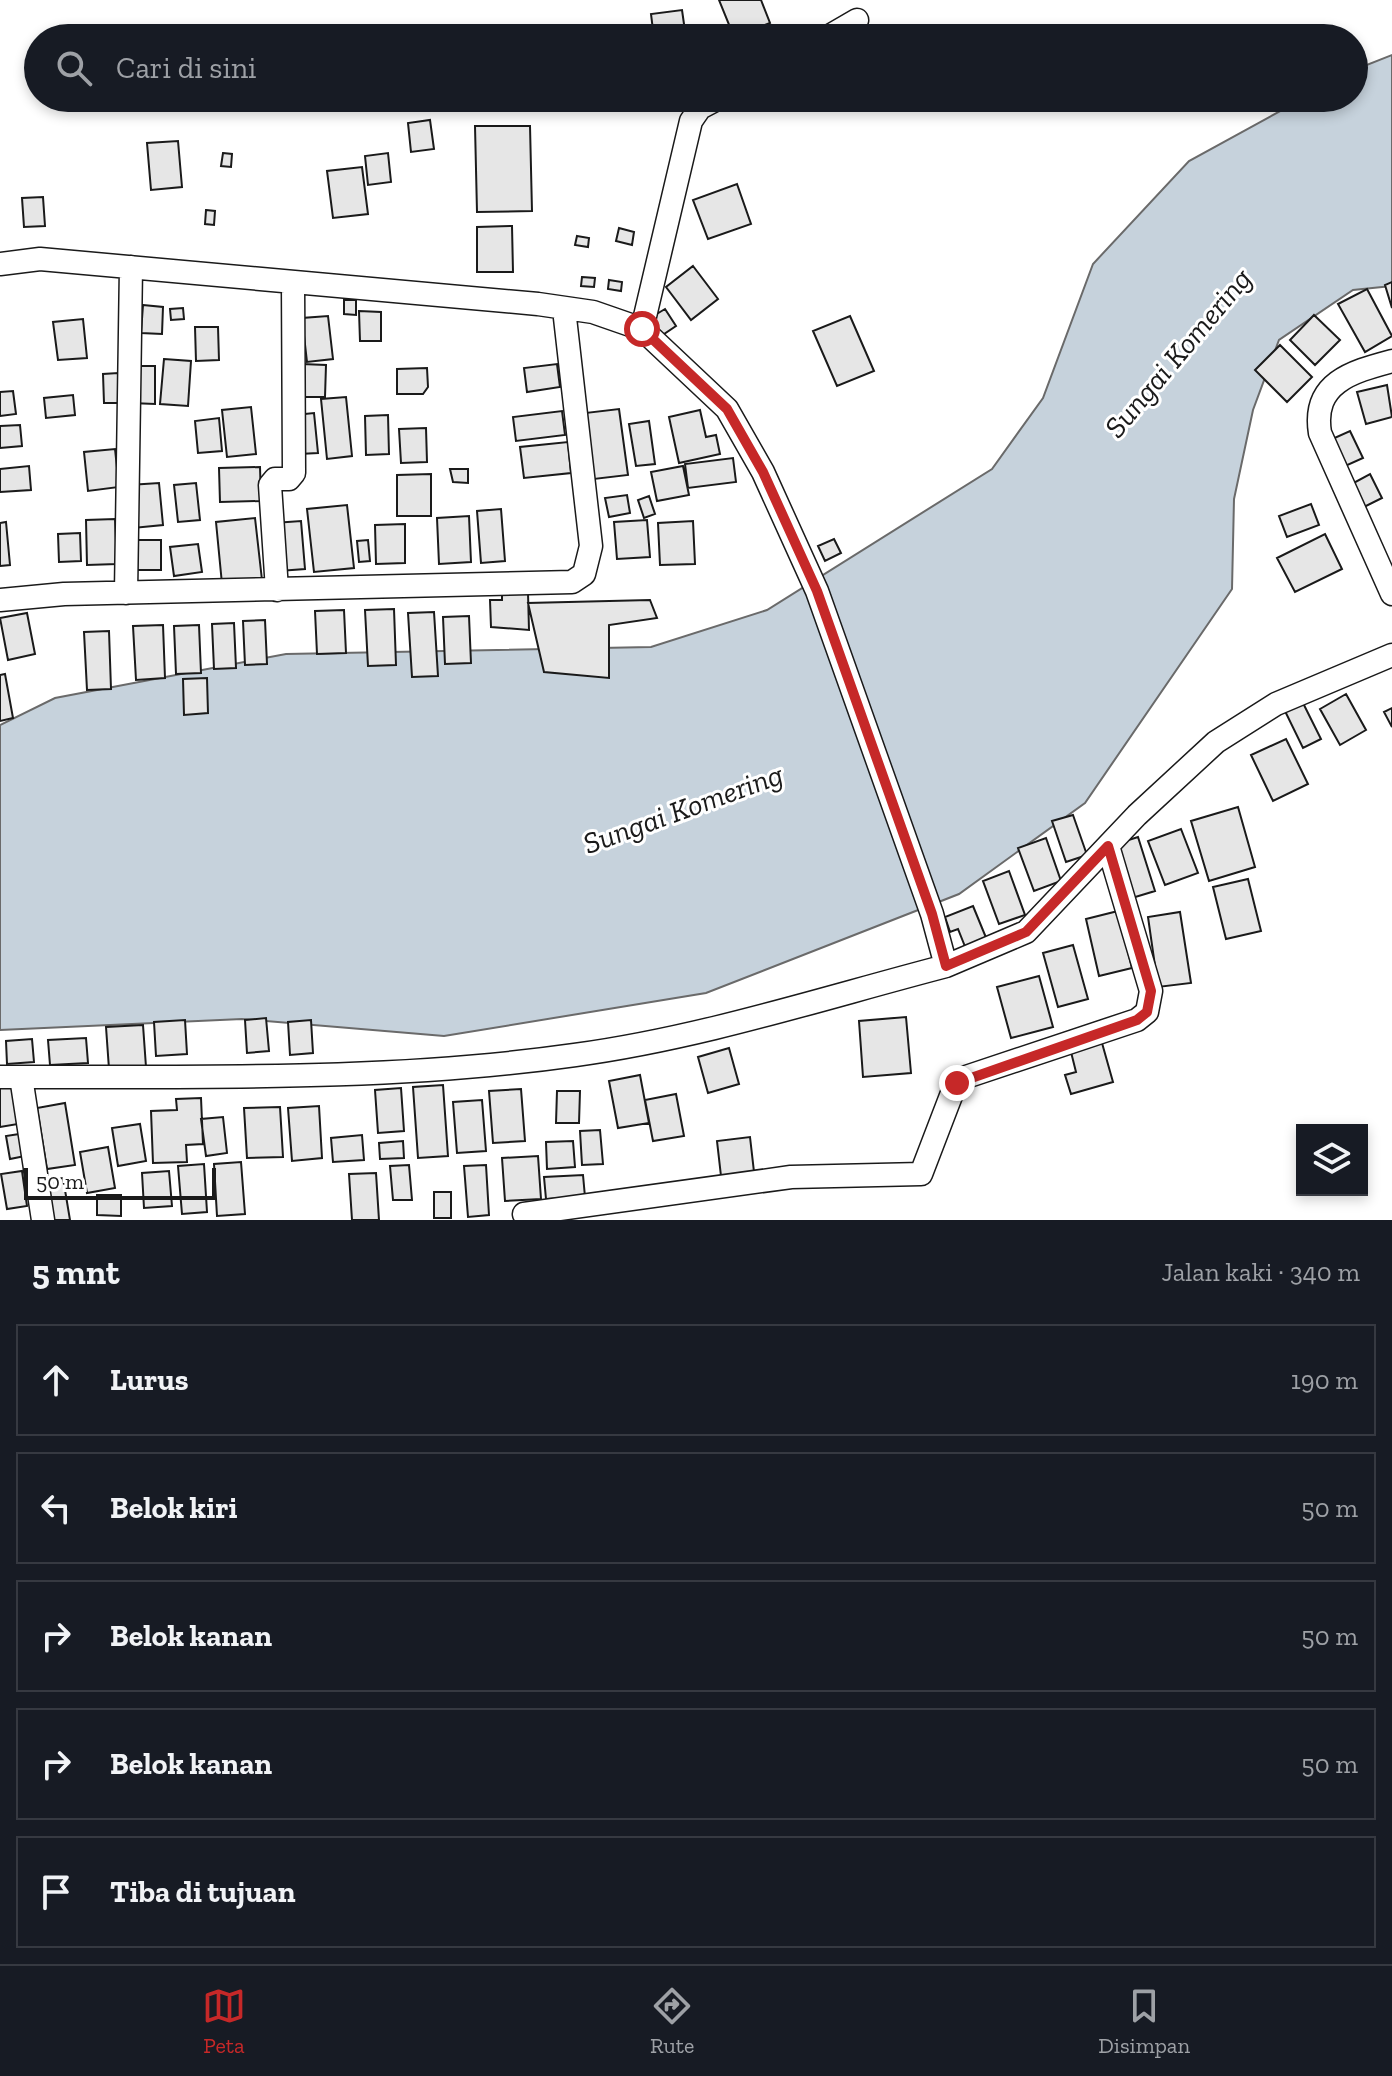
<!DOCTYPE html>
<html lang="id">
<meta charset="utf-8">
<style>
:root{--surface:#171b24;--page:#20242c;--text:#f1f3f6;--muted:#9ea1a6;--line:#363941;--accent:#c62828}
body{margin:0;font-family:"Zilla Slab",serif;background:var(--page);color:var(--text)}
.controls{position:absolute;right:24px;bottom:24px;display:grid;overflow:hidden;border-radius:0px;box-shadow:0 4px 12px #0003}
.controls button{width:72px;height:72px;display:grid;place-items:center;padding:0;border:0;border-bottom:2px solid var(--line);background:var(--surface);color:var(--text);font:40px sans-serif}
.scale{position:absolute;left:24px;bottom:20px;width:192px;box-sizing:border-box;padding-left:8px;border:4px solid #1a1a1a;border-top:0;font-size:22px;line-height:28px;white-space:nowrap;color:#1a1a1a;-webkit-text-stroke:6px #fff;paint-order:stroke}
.stop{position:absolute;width:24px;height:24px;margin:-18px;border:6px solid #c62828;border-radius:50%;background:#fff}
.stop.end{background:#c62828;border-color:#fff;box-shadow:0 2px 8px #0008}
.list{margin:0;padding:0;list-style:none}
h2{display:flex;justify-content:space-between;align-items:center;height:104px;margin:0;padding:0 32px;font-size:34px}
h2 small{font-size:26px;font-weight:400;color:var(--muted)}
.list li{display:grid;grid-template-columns:52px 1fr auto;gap:24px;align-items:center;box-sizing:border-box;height:112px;margin:0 16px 16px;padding:0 16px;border:2px solid var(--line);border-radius:0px}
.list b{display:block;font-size:30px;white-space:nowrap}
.list em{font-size:26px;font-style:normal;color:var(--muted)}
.icon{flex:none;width:44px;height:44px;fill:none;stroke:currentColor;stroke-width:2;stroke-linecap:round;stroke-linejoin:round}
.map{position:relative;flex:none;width:1392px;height:1220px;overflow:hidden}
.search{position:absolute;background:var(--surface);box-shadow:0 4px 12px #0003;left:24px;right:24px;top:24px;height:88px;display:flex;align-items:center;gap:20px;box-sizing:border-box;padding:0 28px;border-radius:44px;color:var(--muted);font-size:30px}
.sheet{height:744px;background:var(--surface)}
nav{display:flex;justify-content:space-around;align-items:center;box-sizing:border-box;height:112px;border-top:2px solid var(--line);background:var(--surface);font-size:22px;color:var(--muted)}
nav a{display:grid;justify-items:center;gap:4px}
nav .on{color:var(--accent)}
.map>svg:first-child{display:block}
.water{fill:#c6d2dc;stroke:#6a6a6a;stroke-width:2}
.building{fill:#e6e6e6;stroke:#1a1a1a;stroke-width:2}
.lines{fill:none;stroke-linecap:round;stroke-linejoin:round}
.street-casing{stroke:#1a1a1a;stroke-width:25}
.street{stroke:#fff;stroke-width:22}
.route{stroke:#c62828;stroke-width:10}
.labels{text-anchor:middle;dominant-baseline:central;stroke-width:6;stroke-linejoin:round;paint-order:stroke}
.water-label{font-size:30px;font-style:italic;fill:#1a1a1a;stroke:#fff}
</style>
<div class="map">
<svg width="1392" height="1220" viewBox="0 0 1392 1220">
<rect width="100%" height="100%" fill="#fff"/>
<path class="water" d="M1392 55V286L1353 290 1279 340 1253 410 1234 499 1232 589 1085 803 959 894 706 993 444 1036 242 1019 0 1030V725L55 698 286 654 651 647 767 610 992 469 1043 398 1093 264 1189 161 1304 98H1354V70Z"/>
<path class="building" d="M719 0H761L770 23 734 37Z
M682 10 686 38H654L651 14Z
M430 120 434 149 411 152 408 123Z
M475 126H530L532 211 477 212Z
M178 141 182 187 151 190 147 143Z
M223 153 232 154 231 167 221 166Z
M388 153 391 182 368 185 365 156Z
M362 167 368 214 333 218 327 171Z
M737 184 751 224 708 239 693 200Z
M43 197 45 226 24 227 22 198Z
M206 210 215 211 214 225 205 224Z
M512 226 513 272H477V227Z
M619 228 634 232 632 245 616 241Z
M577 236 589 238 588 247 575 245Z
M693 266 718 299 691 320 666 287Z
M582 277 595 278 594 287 581 286Z
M609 280 622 282 621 291 608 289Z
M1392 282V308L1385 285Z
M1367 289 1392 336 1365 352 1338 304Z
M344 300H356V315L344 314Z
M143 305 163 307 162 334 141 333Z
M183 308 184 319 171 320 170 309Z
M665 309 676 326 661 336 650 318Z
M359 311 381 312V341H360Z
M1314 315 1340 340 1315 365 1290 340Z
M328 316 333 359 307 362 302 318Z
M850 316 874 371 837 386 813 331Z
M83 319 87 358 58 360 53 322Z
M195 327H218L219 360 196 361Z
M1280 345 1312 377 1287 402 1255 370Z
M164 359 191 361 188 406 160 404Z
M302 364 326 365 325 397H302Z
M557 364 560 387 527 392 524 368Z
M132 366H155V404L131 403Z
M427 368 428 387 423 394H397V369Z
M118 373 119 403H104L103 374Z
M1387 385 1392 417 1366 424 1357 392Z
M13 391 16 414 0 416V392Z
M73 395 75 415 46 418 44 398Z
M346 397 352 456 327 459 321 399Z
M251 407 256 454 227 457 222 410Z
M619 409 628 475 594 479 585 413Z
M700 410 706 437 716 435 720 454 679 463 669 417Z
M562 411 565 435 516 441 513 417Z
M314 413 318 453 299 454 295 415Z
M388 415 389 454 366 455 365 416Z
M219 418 222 451 198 453 195 421Z
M649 421 655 464 636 466 629 424Z
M20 425 22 446 0 448V426Z
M426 428 427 462 401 463 399 429Z
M1350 431 1363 458 1343 467 1330 440Z
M568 442 571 473 524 478 520 447Z
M115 449 119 487 88 491 84 452Z
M733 458 736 482 688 488 685 464Z
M29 466 31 490 0 492V469Z
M683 466 689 495 657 501 651 472Z
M260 467 261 501 220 502 219 468Z
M450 469H468V483L453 482Z
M431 474V516H397V475Z
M1370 474 1382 498 1360 509 1348 486Z
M159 483 163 525 133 528 129 485Z
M196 483 200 520 178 522 174 485Z
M627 495 630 513 609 517 605 498Z
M649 496 655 514 644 518 638 500Z
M1311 504 1319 525 1287 537 1279 516Z
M347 505 354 568 314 572 307 509Z
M501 509 505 561 481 563 477 511Z
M469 516 471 562 439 564 437 518Z
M255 518 262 580 222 584 216 522Z
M115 519 117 564 87 565 86 520Z
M647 520 650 557 617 559 614 522Z
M301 521 305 569 279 571 274 523Z
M693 521 695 564 660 565 658 523Z
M6 522 10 565 0 566V523Z
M405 524V563L376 564 375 525Z
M80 533 81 561 59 562 58 534Z
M1325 534 1342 569 1295 592 1277 558Z
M834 539 841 553 825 561 818 546Z
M130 540H161V570H130Z
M368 540 370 561 359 562 357 541Z
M198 544 202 572 174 576 170 547Z
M528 593 529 630 491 627 490 600H502V594Z
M650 600 657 618 609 625V678L544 672 528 603Z
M394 609 396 665 368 666 365 610Z
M344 610 346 653 317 654 315 611Z
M434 612 438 676 412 677 408 613Z
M27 613 35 654 8 660 0 618Z
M469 616 471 663 445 664 443 617Z
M265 620 267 664 245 665 243 621Z
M234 623 236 668 214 669 212 624Z
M163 625 165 678 136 680 133 626Z
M199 625 201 673 176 674 174 626Z
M109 631 111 689 87 690 84 632Z
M5 674 13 718 0 721V675Z
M207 678 208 713 184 715 183 679Z
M1346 694 1366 730 1340 745 1320 709Z
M1301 699 1321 739 1303 748 1283 707Z
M1392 708V727L1384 712Z
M1286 739 1308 784 1273 801 1251 755Z
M1238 807 1255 867 1209 881 1191 821Z
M1073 815 1087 855 1066 862 1052 821Z
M1181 829 1198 873 1165 885 1148 841Z
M1138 837 1155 891 1132 898 1116 844Z
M1046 838 1061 881 1034 891 1018 848Z
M1009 871 1025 915 999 924 983 881Z
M1248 879 1261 931 1226 939 1213 887Z
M973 906 987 940 966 949 958 929 950 932 945 917Z
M1118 911 1132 968 1099 976 1086 919Z
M1180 912 1191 983 1158 987 1148 917Z
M1073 945 1088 999 1058 1007 1043 953Z
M1039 976 1053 1027 1011 1038 997 987Z
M906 1017 911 1073 863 1077 859 1021Z
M266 1018 269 1051 247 1053 245 1020Z
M185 1020 187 1054 156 1056 154 1022Z
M311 1020 313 1053 290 1055 288 1022Z
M143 1025 146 1067 109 1069 106 1027Z
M86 1038 88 1063 50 1065 48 1040Z
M32 1039 34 1062 7 1064 6 1041Z
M1102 1043 1113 1082 1071 1094 1065 1075 1076 1072 1071 1052Z
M729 1048 739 1084 708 1093 698 1057Z
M640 1075 649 1123 618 1128 609 1081Z
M443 1085 448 1156 418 1158 413 1087Z
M12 1086 18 1124 0 1127V1088Z
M401 1088 404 1131 378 1133 375 1090Z
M521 1089 525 1141 493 1143 489 1091Z
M557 1091H580L579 1123H556Z
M676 1094 684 1136 653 1141 645 1100Z
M201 1098 203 1144 186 1145 187 1162 153 1163 151 1111 177 1110 176 1099Z
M482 1100 486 1151 457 1153 453 1102Z
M65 1103 75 1165 47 1169 37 1108Z
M319 1106 322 1158 292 1161 288 1108Z
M280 1107 283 1157 247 1158 244 1108Z
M223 1117 227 1153 206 1156 201 1119Z
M140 1124 146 1161 118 1166 112 1128Z
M600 1130 603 1164 582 1165 580 1131Z
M26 1133 30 1155 10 1159 6 1136Z
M362 1135 364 1160 333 1162 331 1138Z
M750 1137 754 1172 721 1176 717 1141Z
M403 1141 404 1158 380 1159 379 1143Z
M573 1141 575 1167 547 1169 546 1142Z
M108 1147 115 1188 87 1193 80 1152Z
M538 1156 541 1199 505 1201 502 1158Z
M241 1162 245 1214 217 1216 214 1164Z
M204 1164 207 1212 182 1214 178 1166Z
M409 1165 412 1200H393L390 1166Z
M486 1165 489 1215 468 1217 464 1166Z
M22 1171 27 1206 7 1209 1 1174Z
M169 1171 172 1206 144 1208 142 1173Z
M376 1173 379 1220H352L349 1174Z
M583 1175 585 1197 546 1199 544 1177Z
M63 1178 70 1220H47L41 1182Z
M434 1192H451V1218H434Z
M97 1195H121V1216L97 1215Z"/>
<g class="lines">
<g class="street-casing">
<path id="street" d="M826 38 857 20
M0 264 40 259 538 304 593 312 642 329 727 409 763 472 817 591 932 914 946 966 1026 932 1137 815 1216 742 1276 704 1392 655
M642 329 691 121 700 108 719 98
M1392 361C1351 372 1312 383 1320 433L1392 594
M277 590 270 485 275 479H289L294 473 293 282
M126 593 131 267
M0 600 64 594 572 582 584 574 591 546 564 309
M0 1077C191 1076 385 1082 575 1055 701 1038 823 998 946 966
M21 1077 43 1220
M524 1214 791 1177 921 1174 954 1088 963 1078 1137 1020 1147 1012 1151 991 1108 846"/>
</g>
<use href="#street" class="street"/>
</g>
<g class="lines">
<path class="route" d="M642 329 727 409 763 472 817 591 932 914 946 966 1026 932 1108 846 1151 991 1147 1012 1137 1020 957 1083"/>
</g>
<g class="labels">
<g class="water-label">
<text transform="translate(1178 353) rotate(-50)">Sungai Komering</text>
<text transform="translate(683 809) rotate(-20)">Sungai Komering</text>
</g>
</g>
</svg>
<div class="controls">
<button><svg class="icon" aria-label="layers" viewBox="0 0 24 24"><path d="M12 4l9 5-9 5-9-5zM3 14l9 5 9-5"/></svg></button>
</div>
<div class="scale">50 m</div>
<div class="stop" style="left:642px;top:329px"></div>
<div class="stop end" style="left:957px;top:1083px"></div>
<div class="search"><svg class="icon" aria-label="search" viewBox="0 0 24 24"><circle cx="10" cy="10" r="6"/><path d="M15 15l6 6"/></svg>Cari di sini</div>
</div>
<section class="sheet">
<h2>5 mnt<small>Jalan kaki · 340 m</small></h2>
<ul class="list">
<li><svg class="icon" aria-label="ahead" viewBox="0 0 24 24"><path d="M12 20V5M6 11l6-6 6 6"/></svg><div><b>Lurus</b></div><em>190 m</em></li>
<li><svg class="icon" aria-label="left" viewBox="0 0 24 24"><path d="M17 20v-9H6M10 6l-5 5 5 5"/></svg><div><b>Belok kiri</b></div><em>50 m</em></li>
<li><svg class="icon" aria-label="right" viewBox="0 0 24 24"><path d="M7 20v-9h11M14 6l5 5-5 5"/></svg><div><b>Belok kanan</b></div><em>50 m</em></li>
<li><svg class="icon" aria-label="right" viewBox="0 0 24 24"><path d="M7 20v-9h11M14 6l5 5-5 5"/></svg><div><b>Belok kanan</b></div><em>50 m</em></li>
<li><svg class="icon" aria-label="arrive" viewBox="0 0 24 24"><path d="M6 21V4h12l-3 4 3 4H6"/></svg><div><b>Tiba di tujuan</b></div></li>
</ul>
</section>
<nav>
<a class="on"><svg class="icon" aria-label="map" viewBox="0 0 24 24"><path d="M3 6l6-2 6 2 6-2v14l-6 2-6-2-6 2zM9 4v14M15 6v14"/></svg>Peta</a>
<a><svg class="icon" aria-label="directions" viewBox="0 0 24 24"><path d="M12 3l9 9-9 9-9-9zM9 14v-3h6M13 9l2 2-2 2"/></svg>Rute</a>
<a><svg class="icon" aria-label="saved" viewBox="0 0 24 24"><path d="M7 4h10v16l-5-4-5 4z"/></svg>Disimpan</a>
</nav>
